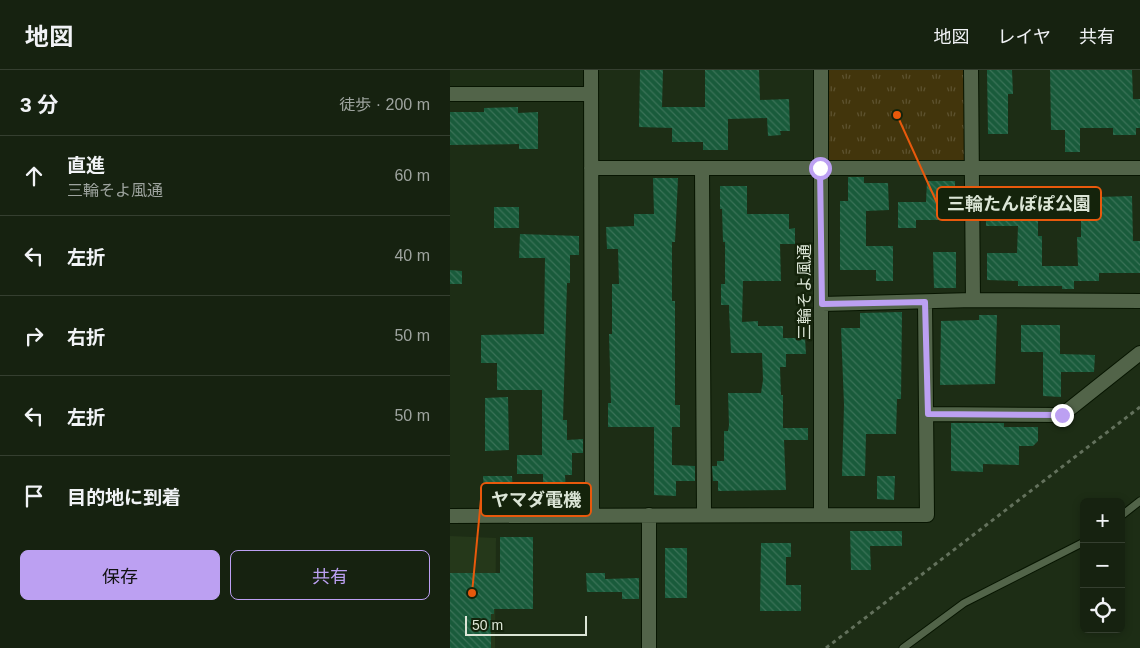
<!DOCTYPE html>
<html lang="ja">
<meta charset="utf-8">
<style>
:root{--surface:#162210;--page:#232f1e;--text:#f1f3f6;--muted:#9ea49f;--line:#353f30;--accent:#bca0f2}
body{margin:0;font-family:Helvetica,"Noto Sans JP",sans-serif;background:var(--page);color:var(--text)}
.controls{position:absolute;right:15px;bottom:15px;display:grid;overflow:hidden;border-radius:8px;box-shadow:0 2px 8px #0003}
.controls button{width:45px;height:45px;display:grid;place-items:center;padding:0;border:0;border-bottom:1px solid var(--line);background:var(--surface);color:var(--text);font:25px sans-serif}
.scale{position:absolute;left:15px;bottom:12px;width:122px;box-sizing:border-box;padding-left:5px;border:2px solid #dbe5d6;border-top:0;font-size:14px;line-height:18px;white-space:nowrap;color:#dbe5d6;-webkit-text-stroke:4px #14230b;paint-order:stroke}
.stop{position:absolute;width:15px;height:15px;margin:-11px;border:4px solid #bca0f2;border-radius:50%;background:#fff}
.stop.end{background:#bca0f2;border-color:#fff;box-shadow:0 1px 5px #0008}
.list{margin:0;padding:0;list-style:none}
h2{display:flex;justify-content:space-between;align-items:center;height:65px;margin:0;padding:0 20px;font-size:21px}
h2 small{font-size:16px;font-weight:400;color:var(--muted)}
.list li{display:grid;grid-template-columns:32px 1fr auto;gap:15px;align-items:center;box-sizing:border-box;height:80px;padding:0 20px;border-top:1px solid var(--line)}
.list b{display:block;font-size:19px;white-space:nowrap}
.list p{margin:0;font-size:16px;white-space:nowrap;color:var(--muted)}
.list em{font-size:16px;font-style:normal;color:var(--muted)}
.actions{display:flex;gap:10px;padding:15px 20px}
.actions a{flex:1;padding:11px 0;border:1px solid var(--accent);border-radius:8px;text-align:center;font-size:18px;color:var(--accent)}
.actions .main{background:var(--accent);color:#111}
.icon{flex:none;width:28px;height:28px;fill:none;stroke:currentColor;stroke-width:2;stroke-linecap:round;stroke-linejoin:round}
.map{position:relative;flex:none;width:690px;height:578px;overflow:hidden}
header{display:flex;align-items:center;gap:30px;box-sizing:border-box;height:70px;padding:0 25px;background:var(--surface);border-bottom:1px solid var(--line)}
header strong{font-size:24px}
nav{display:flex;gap:28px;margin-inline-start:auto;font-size:18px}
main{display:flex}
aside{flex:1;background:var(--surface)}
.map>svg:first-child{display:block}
.built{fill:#25381a}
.park{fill:url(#park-tufts)}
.building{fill:url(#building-back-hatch)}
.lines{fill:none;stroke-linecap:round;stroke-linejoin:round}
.service-casing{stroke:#071501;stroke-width:9}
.minor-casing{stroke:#071501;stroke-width:16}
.path{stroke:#63715c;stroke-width:3;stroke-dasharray:4 4;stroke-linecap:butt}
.service{stroke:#526449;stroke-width:7}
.minor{stroke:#526449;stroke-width:14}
.route{stroke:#bca0f2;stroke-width:6}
.labels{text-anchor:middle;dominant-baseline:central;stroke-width:5;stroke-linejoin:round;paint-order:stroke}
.street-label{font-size:16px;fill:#dbe5d6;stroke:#14230b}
.leader{fill:none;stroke:#e8590c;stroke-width:2}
.callout-dot{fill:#e8590c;stroke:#14230b;stroke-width:2}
.callout{fill:#14230b;stroke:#e8590c;stroke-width:2}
.callout-label{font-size:18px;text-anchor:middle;font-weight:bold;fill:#dbe5d6}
</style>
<header>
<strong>地図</strong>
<nav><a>地図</a><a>レイヤ</a><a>共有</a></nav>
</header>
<main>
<aside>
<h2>3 分<small>徒歩 · 200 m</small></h2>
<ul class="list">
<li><svg class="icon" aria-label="ahead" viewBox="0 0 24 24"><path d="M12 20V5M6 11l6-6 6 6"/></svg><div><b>直進</b><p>三輪そよ風通</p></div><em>60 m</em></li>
<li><svg class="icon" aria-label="left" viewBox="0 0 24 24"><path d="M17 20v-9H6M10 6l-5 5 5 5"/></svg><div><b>左折</b></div><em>40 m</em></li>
<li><svg class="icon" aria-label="right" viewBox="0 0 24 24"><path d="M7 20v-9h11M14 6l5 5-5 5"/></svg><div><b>右折</b></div><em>50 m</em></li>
<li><svg class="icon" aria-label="left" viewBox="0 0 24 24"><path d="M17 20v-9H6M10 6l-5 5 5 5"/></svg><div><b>左折</b></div><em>50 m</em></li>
<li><svg class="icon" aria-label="arrive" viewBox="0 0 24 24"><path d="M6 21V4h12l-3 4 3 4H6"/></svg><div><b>目的地に到着</b></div></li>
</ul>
<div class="actions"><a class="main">保存</a><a>共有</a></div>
</aside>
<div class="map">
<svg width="690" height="578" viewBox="0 0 690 578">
<defs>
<pattern id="park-tufts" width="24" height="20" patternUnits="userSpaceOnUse" patternTransform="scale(1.25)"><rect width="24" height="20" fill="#42350c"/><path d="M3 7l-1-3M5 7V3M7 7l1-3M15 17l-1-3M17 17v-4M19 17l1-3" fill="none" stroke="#5d522f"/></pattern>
<pattern id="building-back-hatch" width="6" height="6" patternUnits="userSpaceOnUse" patternTransform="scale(1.25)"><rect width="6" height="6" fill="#195b3b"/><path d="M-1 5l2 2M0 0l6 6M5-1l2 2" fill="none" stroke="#3a7257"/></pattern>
</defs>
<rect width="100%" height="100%" fill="#1d2d15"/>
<path class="built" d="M0 466 46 468 45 578H0Z"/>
<path class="park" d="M378 0H515L516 90 377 91Z"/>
<path class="building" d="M190 0H213L212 37H255V0H309L310 30 339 29 340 61H330L331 65 318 66 317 48 278 49V80H253V72H222V58L189 57Z
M537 0H562L563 24H558V64H538Z
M600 0H682L683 29H690V58H686V65H663V58H630V82H615V60H601Z
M68 37V43L88 42V79H69V74L0 75V42H34V38Z
M398 107H414V113H438L439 140 416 141V176H443V211H426V200H390V131H398Z
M203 108H228L225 172H222V231H225V335H230V357H222V395L245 396V411H226V426L204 425V357H158V333H161L159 264H162V214H169L168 179H157L156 157 184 156V144H204Z
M477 111H505V150H466V158H448V132H476Z
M270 116H297V144H339V159L345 158V174H330L331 211H293L292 252 308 251V256H333V268H355L356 284H336V297H330L331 325H333V358H358V370H334L336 420 268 421V411H263L262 396H267V391H274V361H278L279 355 278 323H311L313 310 312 283H281L279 239V235H271V214H275V172H273L272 139H270Z
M631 124H648V127L682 126 683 171H690V203H649V211H624V219H612V216H568V211L537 210V183H567L568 156H536V125H559V134H588V166H592V196H628L627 167H631Z
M44 137H69V158H44Z
M70 164 129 166V185H120V213H117L113 350H117V370L133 369V383H122V405H115L116 422 93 423V404H67V385H92V320H47V293H31V265L94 264 95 188H69Z
M483 182H506V218H484Z
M0 200 12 201V214H0Z
M452 242 451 329H447L446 364H416L415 406H392L394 335 391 258H410V243Z
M529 245H547L545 314 490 315 491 251 529 250Z
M571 255H610V284L645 285 644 302H611V327L593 326V282H571Z
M58 327 59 380 35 381V328Z
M501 353H554V357H588V371L583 376H569V395L533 394V402L501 401Z
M33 406H62L63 421 34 422Z
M427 406H445L444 430 427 429Z
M400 461H452V476H420L421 500H401Z
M50 467H83V539H44V544H41V578H0V503H50Z
M311 473H341V487H336V515H351V541H310Z
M215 478H237V528H215Z
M136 503H155V509L189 508V529H172V522H137Z"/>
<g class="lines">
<g class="service-casing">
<path id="service" d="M671 446 690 431
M453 578 514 533 634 472"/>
</g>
<g class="minor-casing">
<path id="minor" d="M141 0 142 445
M371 0V444
M521 0 523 230
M0 24H141
M141 98H690
M252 99 254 444
M372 234 523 230 690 231
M478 344 612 345 690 283
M0 446 477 445 475 232
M199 578V445"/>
</g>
<path class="path" d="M376 578 690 337"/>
<use href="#service" class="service"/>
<use href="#minor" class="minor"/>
</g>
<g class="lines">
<path class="route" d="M370 98 372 234 475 232 478 344 612 345"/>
</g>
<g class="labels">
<g class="street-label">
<text transform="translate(354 222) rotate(-90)">三輪そよ風通</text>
</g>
</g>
<path class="leader" d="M447 45L487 133M22 523L31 429"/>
<g class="callout-dot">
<circle cx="447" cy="45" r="5"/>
<circle cx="22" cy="523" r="5"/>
</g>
<g class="callout">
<rect x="487" y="117" width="164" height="33" rx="5"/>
<rect x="31" y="413" width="110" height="33" rx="5"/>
</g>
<g class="callout-label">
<text x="569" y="140">三輪たんぽぽ公園</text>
<text x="86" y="436">ヤマダ電機</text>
</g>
</svg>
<div class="controls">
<button>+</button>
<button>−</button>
<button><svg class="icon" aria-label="locate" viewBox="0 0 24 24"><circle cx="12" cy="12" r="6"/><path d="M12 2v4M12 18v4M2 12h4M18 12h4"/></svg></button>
</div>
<div class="scale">50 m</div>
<div class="stop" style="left:370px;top:98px"></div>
<div class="stop end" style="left:612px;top:345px"></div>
</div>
</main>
